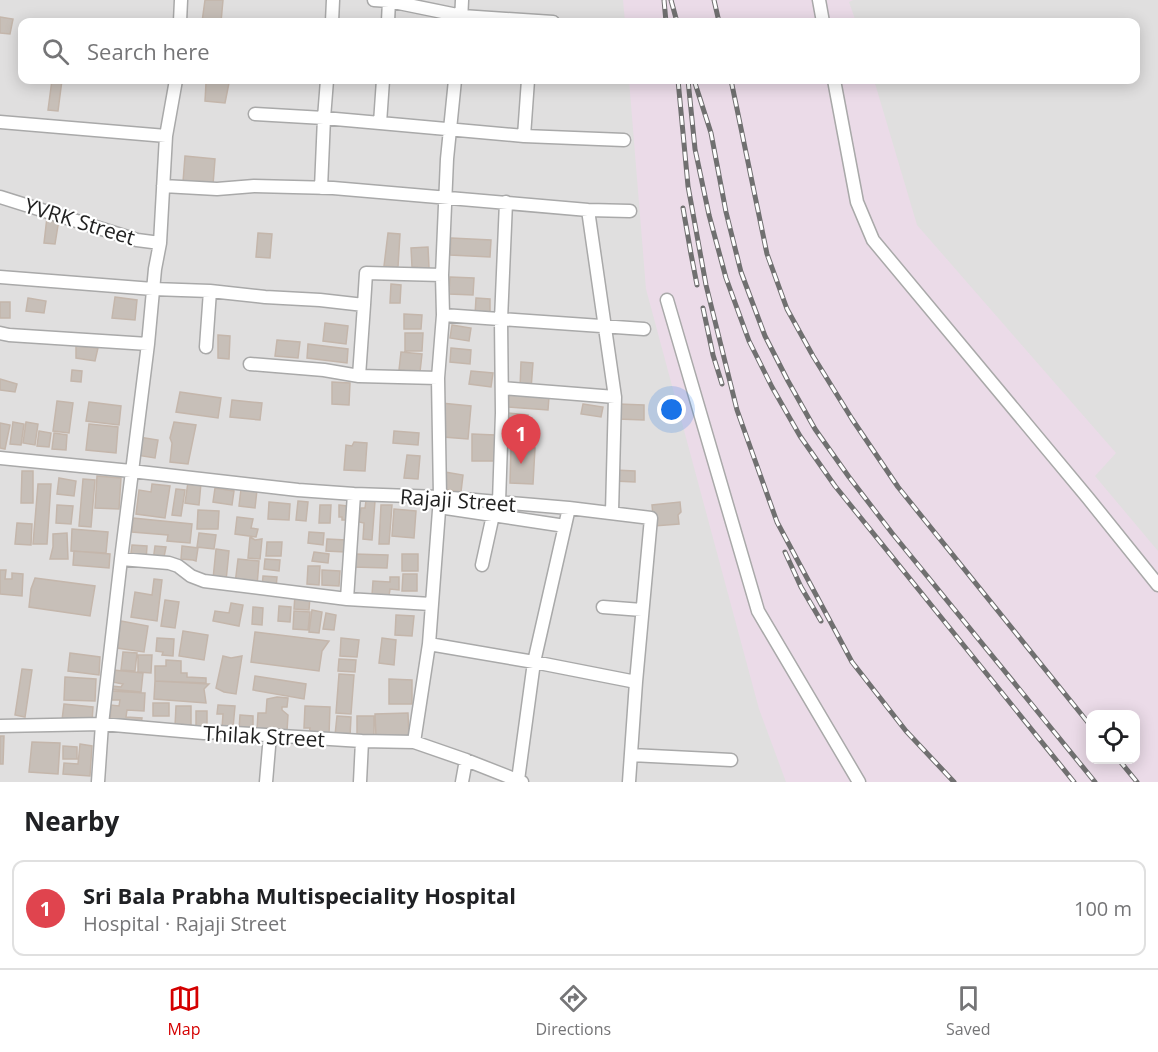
<!DOCTYPE html>
<meta charset="utf-8">
<style>
:root{--surface:#fff;--page:#f2f2f2;--text:#202124;--muted:#757577;--line:#e0e0e0;--accent:#d40000}
body{margin:0;font-family:"Open Sans",sans-serif;background:var(--page);color:var(--text)}
.controls{position:absolute;right:18px;bottom:18px;display:grid;overflow:hidden;border-radius:12px;box-shadow:0 3px 15px #0003}
.controls button{width:54px;height:54px;display:grid;place-items:center;padding:0;border:0;border-bottom:2px solid var(--line);background:var(--surface);color:var(--text);font:30px sans-serif}
.you{position:absolute;left:672px;top:410px;width:21px;height:21px;margin:-15px;border:4px solid #fff;border-radius:50%;background:#1a73e8;box-shadow:0 0 0 9px #1a73e833}
.badge{display:grid;place-items:center;width:39px;height:39px;border-radius:50%;background:var(--accent);color:#fff;font-size:20px;font-weight:700}
.pin{position:absolute;translate:-50% -50px;filter:drop-shadow(0 2px 3px #0008)}
.pin::after{content:'';position:absolute;top:32px;width:21px;height:18px;background:inherit;clip-path:polygon(0 0,100% 0,50% 100%)}
.list{margin:0;padding:0;list-style:none}
h2{display:flex;justify-content:space-between;align-items:center;height:78px;margin:0;padding:0 24px;font-size:26px}
h2 small{font-size:20px;font-weight:400;color:var(--muted)}
.list li{display:grid;grid-template-columns:39px 1fr auto;gap:18px;align-items:center;box-sizing:border-box;height:96px;margin:0 12px 12px;padding:0 12px;border:2px solid var(--line);border-radius:12px}
.list b{display:block;font-size:22px;white-space:nowrap}
.list p{margin:0;font-size:20px;white-space:nowrap;color:var(--muted)}
.list em{font-size:20px;font-style:normal;color:var(--muted)}
.icon{flex:none;width:33px;height:33px;fill:none;stroke:currentColor;stroke-width:2;stroke-linecap:round;stroke-linejoin:round}
.map{position:relative;flex:none;width:1158px;height:782px;overflow:hidden}
.search{position:absolute;background:var(--surface);box-shadow:0 3px 15px #0003;left:18px;right:18px;top:18px;height:66px;display:flex;align-items:center;gap:15px;box-sizing:border-box;padding:0 21px;border-radius:12px;color:var(--muted);font-size:22px}
.sheet{height:186px;background:var(--surface)}
nav{display:flex;justify-content:space-around;align-items:center;box-sizing:border-box;height:84px;border-top:2px solid var(--line);background:var(--surface);font-size:16px;color:var(--muted)}
nav a{display:grid;justify-items:center;gap:3px}
nav .on{color:var(--accent)}
.map>svg:first-child{display:block}
.residential{fill:#e0dfdf;fill-rule:evenodd}
.industrial{fill:#ebdbe8;fill-rule:evenodd}
.building{fill:#c7bfb8;stroke:#c4b6ab;stroke-width:1.5}
.lines{fill:none;stroke-linecap:round;stroke-linejoin:round}
.minor-casing{stroke:#a9a9a9;stroke-width:15}
.minor{stroke:#fff;stroke-width:12}
.rail-casing{stroke:#707070;stroke-width:5}
.rail{stroke:#fff;stroke-width:3;stroke-dasharray:9;stroke-linecap:butt}
.labels{text-anchor:middle;dominant-baseline:central;stroke-width:4.5;stroke-linejoin:round;paint-order:stroke}
.street-label{font-size:21px;fill:#222;stroke:#fff}
</style>
<div class="map">
<svg width="1158" height="782" viewBox="0 0 1158 782">
<rect width="100%" height="100%" fill="#f2efe9"/>
<path class="residential" d="M0 0H1158V782H0ZM22 22H1136V80H22ZM1090 714H1136V760H1090Z"/>
<path class="industrial" d="M623 0H853L849 2 856 22H625Z
M629 80H874L917 225 1116 453 1095 476 1158 551V782H786L759 709 646 289ZM1090 714H1136V760H1090Z"/>
<path class="building" d="M205 0H223L221 22H202Z
M0 17 13 19 10 34 0 33Z
M52 80H62L58 111 48 110Z
M206 83H229L225 103 205 101Z
M185 156 215 159 213 185 183 182Z
M47 217 59 219 55 244 44 243Z
M258 233 272 234 270 258 256 257Z
M388 233 400 234 398 267 384 266Z
M451 238 491 240 490 257 450 255Z
M428 247 429 268 412 267 411 248Z
M450 277 474 278 473 295 449 294Z
M391 284 401 285 400 303H390Z
M115 297 137 300 135 320 112 318Z
M28 298 46 301 44 313 26 311Z
M476 298 490 299V316L475 315Z
M0 302H10V318H0Z
M404 314 422 315 421 329H404Z
M325 323 348 326 346 344 323 341Z
M452 325 471 328 469 341 450 338Z
M405 333H423L422 351H405Z
M218 335 230 336 229 359 218 358Z
M277 340 300 342 298 358 275 356Z
M308 344 348 349 347 363 307 358Z
M76 346 98 348 95 361 76 358Z
M451 348 471 350 470 364 450 362Z
M401 352 422 354 420 372 399 370Z
M521 362 533 363 531 389 520 388Z
M72 370 82 371 81 382 71 381Z
M471 371 493 373 491 387 469 384Z
M0 379 17 384 15 392 0 390Z
M332 382 350 383 349 405 332 404Z
M180 392 221 398 218 418 176 412Z
M509 393 549 397 548 410 508 407Z
M232 400 262 403 260 420 230 417Z
M57 401 73 403 69 433 53 431Z
M89 402 121 406 119 425 86 421Z
M441 403 471 406 468 439 443 437 445 418 440 414Z
M583 404 603 407 601 417 581 414Z
M618 404 644 405V420L618 419Z
M508 413 528 415 527 432 506 430Z
M13 422 24 424 21 445 10 444Z
M26 422 38 424 35 445 23 443Z
M174 422 196 425 188 464 170 462 172 443 170 438Z
M0 423 10 425 5 449 0 448Z
M89 424 118 427 116 453 86 450Z
M39 431 51 433 49 447 37 446Z
M394 431 419 433 418 445 393 443Z
M54 433 67 435 66 450 52 449Z
M472 434 495 435V461H472Z
M139 437 158 440 155 458 136 455Z
M354 442 367 443 365 471 344 470 346 445 352 446Z
M511 447 535 448 533 484 510 483Z
M407 455 420 456 418 479 404 478Z
M614 470 635 471V482L614 481Z
M22 471H33V503H21Z
M445 472 463 475 461 492 443 489Z
M97 476 121 478 119 509 95 508Z
M59 478 76 481 74 496 57 494Z
M83 479 95 480 91 527 79 526Z
M188 482 201 483 199 505 185 503Z
M38 484H51L47 544H33Z
M152 484 170 486 165 518 136 514 139 490 151 492Z
M215 488 234 491 232 505 213 502Z
M176 489 185 490 181 516 172 515Z
M241 489 257 490 255 508 239 506Z
M298 501 308 502 306 521 296 520Z
M366 501H375L372 540 363 539 364 523 359 522 361 508H365Z
M269 502 290 504 289 520 268 519Z
M680 502 681 512 678 515 679 524 654 526 652 505Z
M57 505 73 506 71 524 56 523Z
M320 505H331L330 523H319Z
M339 505 347 506V520H342V517H339Z
M381 505H392L389 544H379Z
M394 509 416 511 414 538 392 536Z
M198 510 219 511 218 529H197Z
M237 517 253 519 251 528 258 529 256 537 235 534Z
M133 518 192 524 190 543 167 541 168 535 132 532Z
M17 523 32 524 31 545 15 544Z
M72 529 108 532 106 553 71 551Z
M309 532 324 533 323 545 308 543Z
M67 533 68 559H50L53 547V534Z
M199 533 216 535 214 549 197 547Z
M250 537 255 540 262 539 260 559 248 558Z
M327 539 346 540 345 552 326 551Z
M267 542H282L281 556H266Z
M132 545 147 546 146 561 135 560 136 554 131 553Z
M155 546 166 547 163 562 153 561Z
M182 546 198 548 196 561 193 560 181 559Z
M216 549 229 551 226 581 213 579Z
M74 551 110 554 109 568 73 565Z
M314 552 329 554 328 563 312 561Z
M354 554 388 555 387 568 353 567Z
M402 554H418V571H402Z
M238 559 259 561 257 586 235 584Z
M265 559 280 560 279 571 264 569Z
M308 566H320L319 585 307 584Z
M0 570H6L5 579H12V573L23 574 22 596 0 594Z
M322 570 340 571 339 586 322 585Z
M403 574H417V591H402Z
M263 576 277 577 276 588H262Z
M390 577H399V590L390 589 389 596 372 595 373 581 390 582Z
M35 578 95 586 90 616 29 607 31 589Z
M154 579 162 580 157 621 131 617 135 592 152 595Z
M295 595 310 596 309 610 294 609Z
M165 600 179 602 175 628 161 626Z
M231 603 243 605 239 626 213 621 215 611 229 613Z
M279 606 291 607 290 622 278 621Z
M253 607 263 608 262 625 252 624Z
M312 610 322 612 319 633 309 632Z
M294 611 310 612 308 630 293 629Z
M326 613 336 615 334 630 323 629Z
M396 615 414 616 412 636 395 635Z
M121 621 148 626 144 652 117 648Z
M183 631 208 635 204 660 179 656Z
M255 632 329 641 322 651 319 671 251 662Z
M157 638 174 639 173 656 162 655 163 652 156 651Z
M341 638 359 640 357 657 340 656Z
M382 638 396 640 394 665 379 663Z
M123 652 137 653 135 671 121 670Z
M70 653 100 657 99 675 68 671Z
M138 655H152L151 673 138 672Z
M223 656 231 658 242 656 236 694 224 692 216 688Z
M339 659 356 660 355 672 338 671Z
M166 660 181 661V673H187V677L206 678V683L155 681V666H166Z
M22 669 32 670 25 717 15 715Z
M113 670 143 673 141 692 110 689 112 686 121 687 123 684 112 682Z
M339 674 354 675 351 714 336 713Z
M255 676 306 684 304 699 253 690Z
M65 677 96 679 95 701 64 700Z
M389 679 412 680V704H389Z
M155 681 209 684 204 689 206 703 154 699Z
M111 691 145 693 144 711 127 710 126 717 142 718 141 725 110 723 111 705 119 706 120 700H111Z
M277 697 288 698 287 707H282V710L288 715 287 731 257 730 258 713H266L267 699Z
M153 703H169V716H153Z
M64 704 93 707 92 722 62 720Z
M218 705 235 706 233 728H222L223 714H217Z
M176 706H191V726H175Z
M305 706 330 707 329 735 309 734 310 728H304Z
M196 711H207V727H196Z
M408 713 409 737H376L375 714Z
M240 715 253 716V731L239 730Z
M337 716 351 717 350 736 335 735Z
M357 716H374V739H357Z
M0 736H4L3 764H0Z
M32 742 60 743 58 774 29 772Z
M80 744 92 746 90 776 63 774 64 763 78 764Z
M63 746 77 747V759H63Z"/>
<g class="lines">
<g class="minor-casing">
<path id="minor" d="M374 0 389 1 462 16 553 22
M819 0 823 22
M180 22 181 0
M332 22 333 0
M388 22 389 0
M461 22 462 0
M327 80 324 118 380 123
M383 80 380 123 524 136 624 140
M834 80 857 202 873 240 1088 498 1158 585
M255 114 324 118 321 188
M0 122 166 136
M524 136 528 80
M163 186 217 189 254 186 333 188 588 210 630 211
M0 197 137 240 160 243
M588 210 615 397 612 512
M0 277 153 289 210 291 265 297 320 300 364 305 366 273 442 275
M667 300 758 611 859 782
M364 305 359 376 438 378
M443 315 644 329
M0 333 9 335 148 344
M206 347 210 291
M250 364 324 370 359 376
M502 388 615 397
M0 458 131 471 298 490 354 494 440 497 569 508 651 518 636 682 629 782
M354 494 347 599 431 604
M499 502 502 413 501 320 506 202
M439 507 565 526
M121 559 169 563 178 566 191 576 204 581 347 599
M482 565 493 515
M603 607 642 610
M429 644 534 662 636 682
M0 726 102 724 204 733 218 732 362 741 414 742 466 760 522 782
M414 742 429 644 440 497 438 378 443 315 442 275 447 159 455 80
M631 755 731 760
M518 780 534 662 569 508
M98 782 102 724 121 559 148 344 155 269 160 243 166 136 176 80
M266 782 270 735
M360 782 362 741
M462 782 466 760"/>
</g>
<use href="#minor" class="minor"/>
<g class="rail-casing">
<path id="rail" d="M664 0 666 22
M671 0 677 22
M714 0 719 22
M678 80 688 186 706 285 737 410 777 522 852 662 906 731 954 782
M688 80 695 149 709 215 726 278 749 341 772 387 800 436 835 486 1074 782
M694 80 711 133 726 212 741 272 765 336 788 381 815 429 849 477 892 533 1095 782
M731 80 767 254 787 309 813 356 852 419 898 487 1090 725
M683 208 691 254 697 285
M703 308 713 355 722 384
M785 552 801 587 821 621
M1119 760 1137 782"/>
</g>
<use href="#rail" class="rail"/>
</g>
<g class="labels">
<g class="street-label">
<text transform="translate(80 221) rotate(17)">YVRK Street</text>
<text transform="translate(458 500) rotate(4)">Rajaji Street</text>
<text transform="translate(264 736) rotate(3)">Thilak Street</text>
</g>
</g>
</svg>
<div class="controls">
<button><svg class="icon" aria-label="locate" viewBox="0 0 24 24"><circle cx="12" cy="12" r="6"/><path d="M12 2v4M12 18v4M2 12h4M18 12h4"/></svg></button>
</div>
<div class="you"></div>
<div class="pin badge" style="left:521px;top:464px;background:#e0444e">1</div>
<div class="search"><svg class="icon" aria-label="search" viewBox="0 0 24 24"><circle cx="10" cy="10" r="6"/><path d="M15 15l6 6"/></svg>Search here</div>
</div>
<section class="sheet">
<h2>Nearby<small></small></h2>
<ul class="list">
<li><span class="badge" style="background:#e0444e">1</span><div><b>Sri Bala Prabha Multispeciality Hospital</b><p>Hospital · Rajaji Street</p></div><em>100 m</em></li>
</ul>
</section>
<nav>
<a class="on"><svg class="icon" aria-label="map" viewBox="0 0 24 24"><path d="M3 6l6-2 6 2 6-2v14l-6 2-6-2-6 2zM9 4v14M15 6v14"/></svg>Map</a>
<a><svg class="icon" aria-label="directions" viewBox="0 0 24 24"><path d="M12 3l9 9-9 9-9-9zM9 14v-3h6M13 9l2 2-2 2"/></svg>Directions</a>
<a><svg class="icon" aria-label="saved" viewBox="0 0 24 24"><path d="M7 4h10v16l-5-4-5 4z"/></svg>Saved</a>
</nav>
